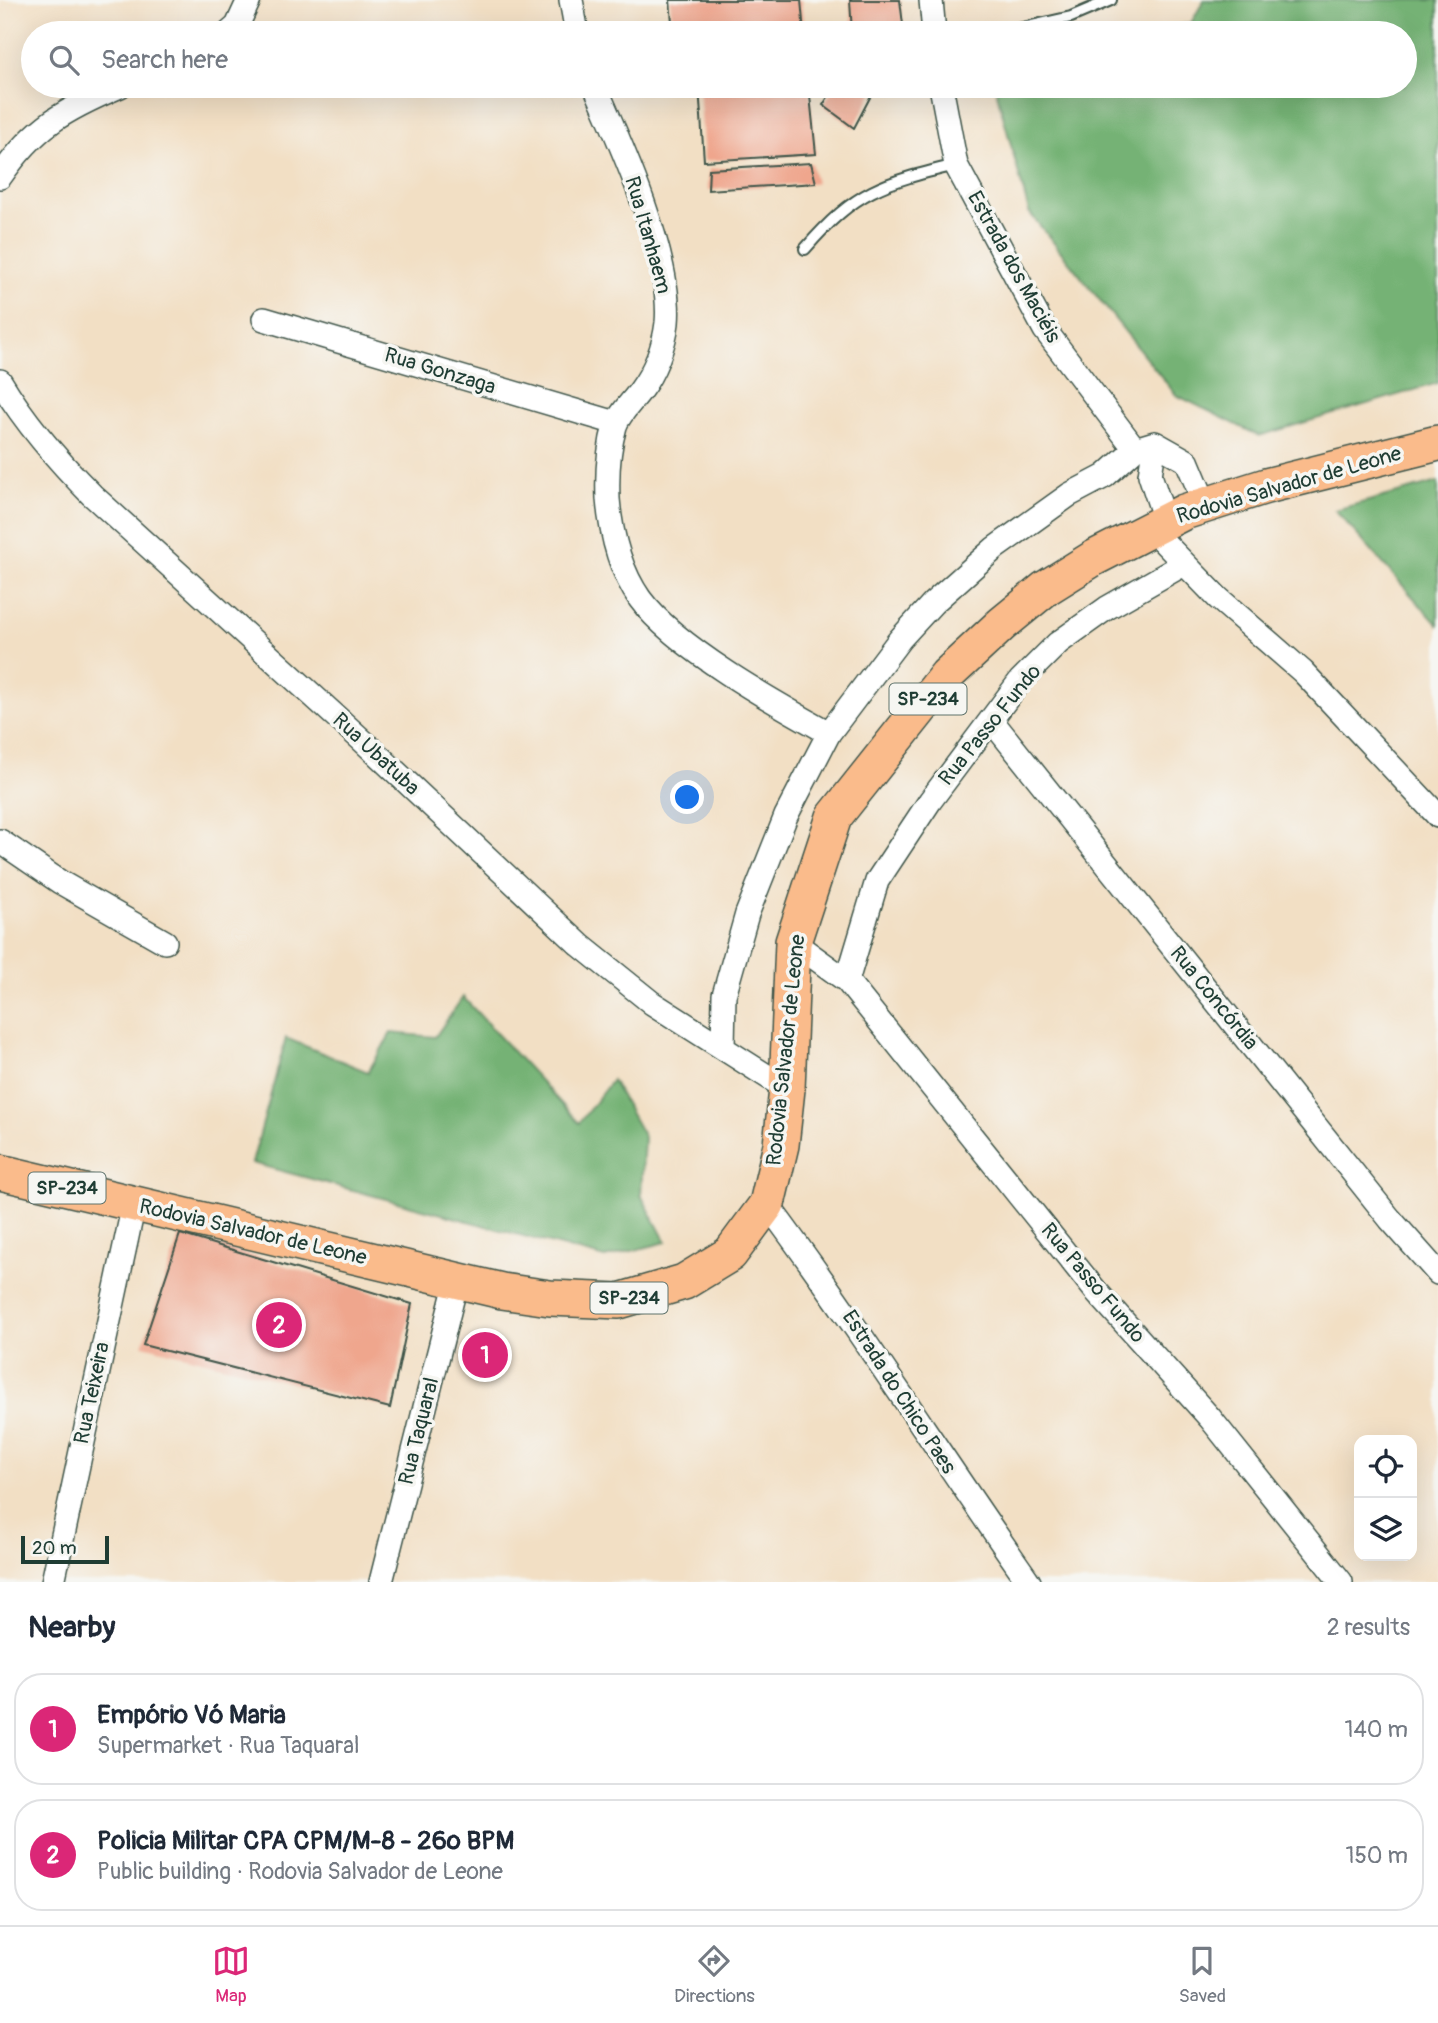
<!DOCTYPE html>
<meta charset="utf-8">
<style>
:root{--surface:#fff;--page:#f2f2f3;--text:#1f2937;--muted:#747a83;--line:#e0e1e3;--accent:#db2777}
body{margin:0;font-family:Pangolin,sans-serif;background:var(--page);color:var(--text)}
.controls{position:absolute;right:21px;bottom:21px;display:grid;overflow:hidden;border-radius:14px;box-shadow:0 7px 28px #0002}
.controls button{width:63px;height:63px;display:grid;place-items:center;padding:0;border:0;border-bottom:2px solid var(--line);background:var(--surface);color:var(--text);font:35px sans-serif}
.scale{position:absolute;left:21px;bottom:18px;width:88px;box-sizing:border-box;padding-left:7px;border:4px solid #1f3d34;border-top:0;font-size:19px;line-height:24px;white-space:nowrap;color:#1f3d34;-webkit-text-stroke:5px #f6f6f2;paint-order:stroke}
.you{position:absolute;left:688px;top:798px;width:24px;height:24px;margin:-18px;border:5px solid #fff;border-radius:50%;background:#1a73e8;box-shadow:0 0 0 10px #1a73e833}
.badge{display:grid;place-items:center;width:46px;height:46px;border-radius:50%;background:var(--accent);color:#fff;font-size:23px;font-weight:700}
.pin{position:absolute;translate:-50% -50%;border:4px solid #fff;box-shadow:0 2px 7px #0006}
.list{margin:0;padding:0;list-style:none}
h2{display:flex;justify-content:space-between;align-items:center;height:91px;margin:0;padding:0 28px;font-size:30px}
h2 small{font-size:23px;font-weight:400;color:var(--muted)}
.list li{display:grid;grid-template-columns:46px 1fr auto;gap:21px;align-items:center;box-sizing:border-box;height:112px;margin:0 14px 14px;padding:0 14px;border:2px solid var(--line);border-radius:28px}
.list b{display:block;font-size:26px;white-space:nowrap}
.list p{margin:0;font-size:23px;white-space:nowrap;color:var(--muted)}
.list em{font-size:23px;font-style:normal;color:var(--muted)}
.icon{flex:none;width:38px;height:38px;fill:none;stroke:currentColor;stroke-width:2;stroke-linecap:round;stroke-linejoin:round}
.map{position:relative;flex:none;width:1438px;height:1582px;overflow:hidden}
.search{position:absolute;background:var(--surface);box-shadow:0 7px 28px #0002;left:21px;right:21px;top:21px;height:77px;display:flex;align-items:center;gap:18px;box-sizing:border-box;padding:0 24px;border-radius:38px;color:var(--muted);font-size:26px}
.sheet{height:343px;background:var(--surface)}
nav{display:flex;justify-content:space-around;align-items:center;box-sizing:border-box;height:98px;border-top:2px solid var(--line);background:var(--surface);font-size:19px;color:var(--muted)}
nav a{display:grid;justify-items:center;gap:4px}
nav .on{color:var(--accent)}
.map>svg:first-child{display:block}
.forest{fill:#74b274;stroke:#4a7854;stroke-width:2}
.building{fill:#efa68d}
.lines{fill:none;stroke-linecap:round;stroke-linejoin:round}
.service-casing{stroke:#3f554a;stroke-width:14}
.minor-casing{stroke:#3f554a;stroke-width:26}
.primary-casing{stroke:#3f554a;stroke-width:38}
.service{stroke:#fff;stroke-width:10}
.minor{stroke:#fff;stroke-width:23}
.primary{stroke:#fabb8b;stroke-width:35}
.labels{text-anchor:middle;dominant-baseline:central;stroke-width:7;stroke-linejoin:round;paint-order:stroke}
.shield{fill:#f6f6f2;stroke:#60746d;stroke-width:2}
.shield-label{font-size:19px;font-weight:bold;fill:#1f3d34}
.street-label{font-size:21px;fill:#1f3d34;stroke:#f6f6f2}
</style>
<div class="map">
<svg width="1438" height="1582" viewBox="0 0 1438 1582">
<rect width="100%" height="100%" fill="#f6f6f2"/>
<filter id="ink" filterUnits="userSpaceOnUse"><feTurbulence type="fractalNoise" baseFrequency=".0143" numOctaves="2"/><feDisplacementMap in="SourceGraphic" scale="14" xChannelSelector="R" yChannelSelector="G"/><feConvolveMatrix kernelMatrix="1 2 1 2 8 2 1 2 1" color-interpolation-filters="sRGB"/></filter>
<filter id="wash" filterUnits="userSpaceOnUse"><feTurbulence type="fractalNoise" baseFrequency=".00686" numOctaves="4" result="noise"/><feDisplacementMap in="SourceGraphic" scale="28" xChannelSelector="R" yChannelSelector="G"/><feGaussianBlur stdDeviation="1.57" result="paint"/><feColorMatrix in="noise" values="0 0 0 0 0 0 0 0 0 0 0 0 0 0 0 0 0 1.4 0 .05"/><feComposite in="paint" operator="in"/></filter>
<g filter="url(#wash)">
<rect width="100%" height="100%" fill="#f2dfc4"/>
<path class="forest" d="M1204 0H1438V383L1259 436 1176 395 1029 212 995 86H1405V33H1144L1191 23Z
M1438 482V625L1335 510Z
M463 997 579 1123 612 1080 644 1137 641 1195 666 1242 605 1258 252 1163 286 1038 368 1072 391 1033 435 1037Z"/>
<g id="blocks">
<path class="building" d="M670 0H801L804 33H673Z
M850 0H900L904 33H852Z
M699 86H809L816 154 704 161Z
M835 86H876L854 128 823 105Z
M811 163 816 183 708 190 709 169Z
M180 1234 412 1304 390 1408 143 1345Z"/>
</g>
</g>
<g filter="url(#ink)">
<use href="#blocks" fill-opacity="0" stroke="#3f554a" stroke-width="2"/>
<g class="lines">
<g class="service-casing">
<path id="service" d="M1001 33 1071 17 1111 0
M805 249C856 190 882 183 956 165"/>
</g>
<g class="minor-casing">
<path id="minor" d="M571 0 577 33
M931 0 934 33
M229 33 237 26 249 0
M595 86C621 144 673 260 667 323 664 347 654 372 640 391 632 402 619 414 615 426 608 450 607 474 608 499 611 534 619 569 640 599 676 648 775 703 829 733
M941 86 956 165 1045 330 1135 449 1155 443 1187 461 1205 504
M0 177C35 126 64 110 120 86
M264 319 616 423
M0 381C26 424 56 459 92 495L364 742 580 945 652 1003 787 1089
M1155 443 1150 475 1165 520
M1150 528 1218 598 1303 672 1438 816
M992 721 1390 1219 1438 1273
M0 841 60 882 165 942
M793 942 847 981 1095 1290 1210 1418 1341 1582
M847 981 877 881 930 801 1020 681 1058 643 1107 608 1184 564
M723 1048 724 995 747 914 786 816 829 733 900 639 933 603 995 548 1069 495 1105 476 1135 449
M767 1204C859 1327 941 1457 1029 1582
M53 1582 134 1204
M381 1582 457 1280"/>
</g>
<g class="primary-casing">
<path id="primary" d="M0 1172 502 1291 550 1298 619 1301 684 1282 730 1254 767 1204 781 1145 787 1089 793 942 834 817 947 675 1002 624 1046 588 1094 558 1184 512 1266 486 1438 443"/>
</g>
<use href="#service" class="service"/>
<use href="#minor" class="minor"/>
<use href="#primary" class="primary"/>
</g>
</g>
<g class="labels">
<g class="shield">
<rect x="889.5" y="683.5" width="77" height="31" rx="5"/>
<rect x="28.5" y="1172.5" width="77" height="31" rx="5"/>
<rect x="590.5" y="1282.5" width="77" height="31" rx="5"/>
</g>
<g class="shield-label">
<text x="928" y="699">SP-234</text>
<text x="67" y="1188">SP-234</text>
<text x="629" y="1298">SP-234</text>
</g>
<g class="street-label">
<text transform="translate(648 235) rotate(74)">Rua Itanhaem</text>
<text transform="translate(1014 267) rotate(61)">Estrada dos Maciéis</text>
<text transform="translate(440 371) rotate(17)">Rua Gonzaga</text>
<text transform="translate(1289 485) rotate(-16)">Rodovia Salvador de Leone</text>
<text transform="translate(990 725) rotate(-51)">Rua Passo Fundo</text>
<text transform="translate(376 754) rotate(43)">Rua Ubatuba</text>
<text transform="translate(1214 998) rotate(51)">Rua Concórdia</text>
<text transform="translate(786 1050) rotate(-84)">Rodovia Salvador de Leone</text>
<text transform="translate(253 1232) rotate(13)">Rodovia Salvador de Leone</text>
<text transform="translate(1093 1283) rotate(50)">Rua Passo Fundo</text>
<text transform="translate(899 1392) rotate(57)">Estrada do Chico Paes</text>
<text transform="translate(92 1393) rotate(-78)">Rua Teixeira</text>
<text transform="translate(419 1431) rotate(-76)">Rua Taquaral</text>
</g>
</g>
</svg>
<div class="controls">
<button><svg class="icon" aria-label="locate" viewBox="0 0 24 24"><circle cx="12" cy="12" r="6"/><path d="M12 2v4M12 18v4M2 12h4M18 12h4"/></svg></button>
<button><svg class="icon" aria-label="layers" viewBox="0 0 24 24"><path d="M12 4l9 5-9 5-9-5zM3 14l9 5 9-5"/></svg></button>
</div>
<div class="scale">20 m</div>
<div class="you"></div>
<div class="pin badge" style="left:485px;top:1355px">1</div>
<div class="pin badge" style="left:279px;top:1325px">2</div>
<div class="search"><svg class="icon" aria-label="search" viewBox="0 0 24 24"><circle cx="10" cy="10" r="6"/><path d="M15 15l6 6"/></svg>Search here</div>
</div>
<section class="sheet">
<h2>Nearby<small>2 results</small></h2>
<ul class="list">
<li><span class="badge">1</span><div><b>Empório Vó Maria</b><p>Supermarket · Rua Taquaral</p></div><em>140 m</em></li>
<li><span class="badge">2</span><div><b>Policia Militar CPA CPM/M-8 - 26º BPM</b><p>Public building · Rodovia Salvador de Leone</p></div><em>150 m</em></li>
</ul>
</section>
<nav>
<a class="on"><svg class="icon" aria-label="map" viewBox="0 0 24 24"><path d="M3 6l6-2 6 2 6-2v14l-6 2-6-2-6 2zM9 4v14M15 6v14"/></svg>Map</a>
<a><svg class="icon" aria-label="directions" viewBox="0 0 24 24"><path d="M12 3l9 9-9 9-9-9zM9 14v-3h6M13 9l2 2-2 2"/></svg>Directions</a>
<a><svg class="icon" aria-label="saved" viewBox="0 0 24 24"><path d="M7 4h10v16l-5-4-5 4z"/></svg>Saved</a>
</nav>
